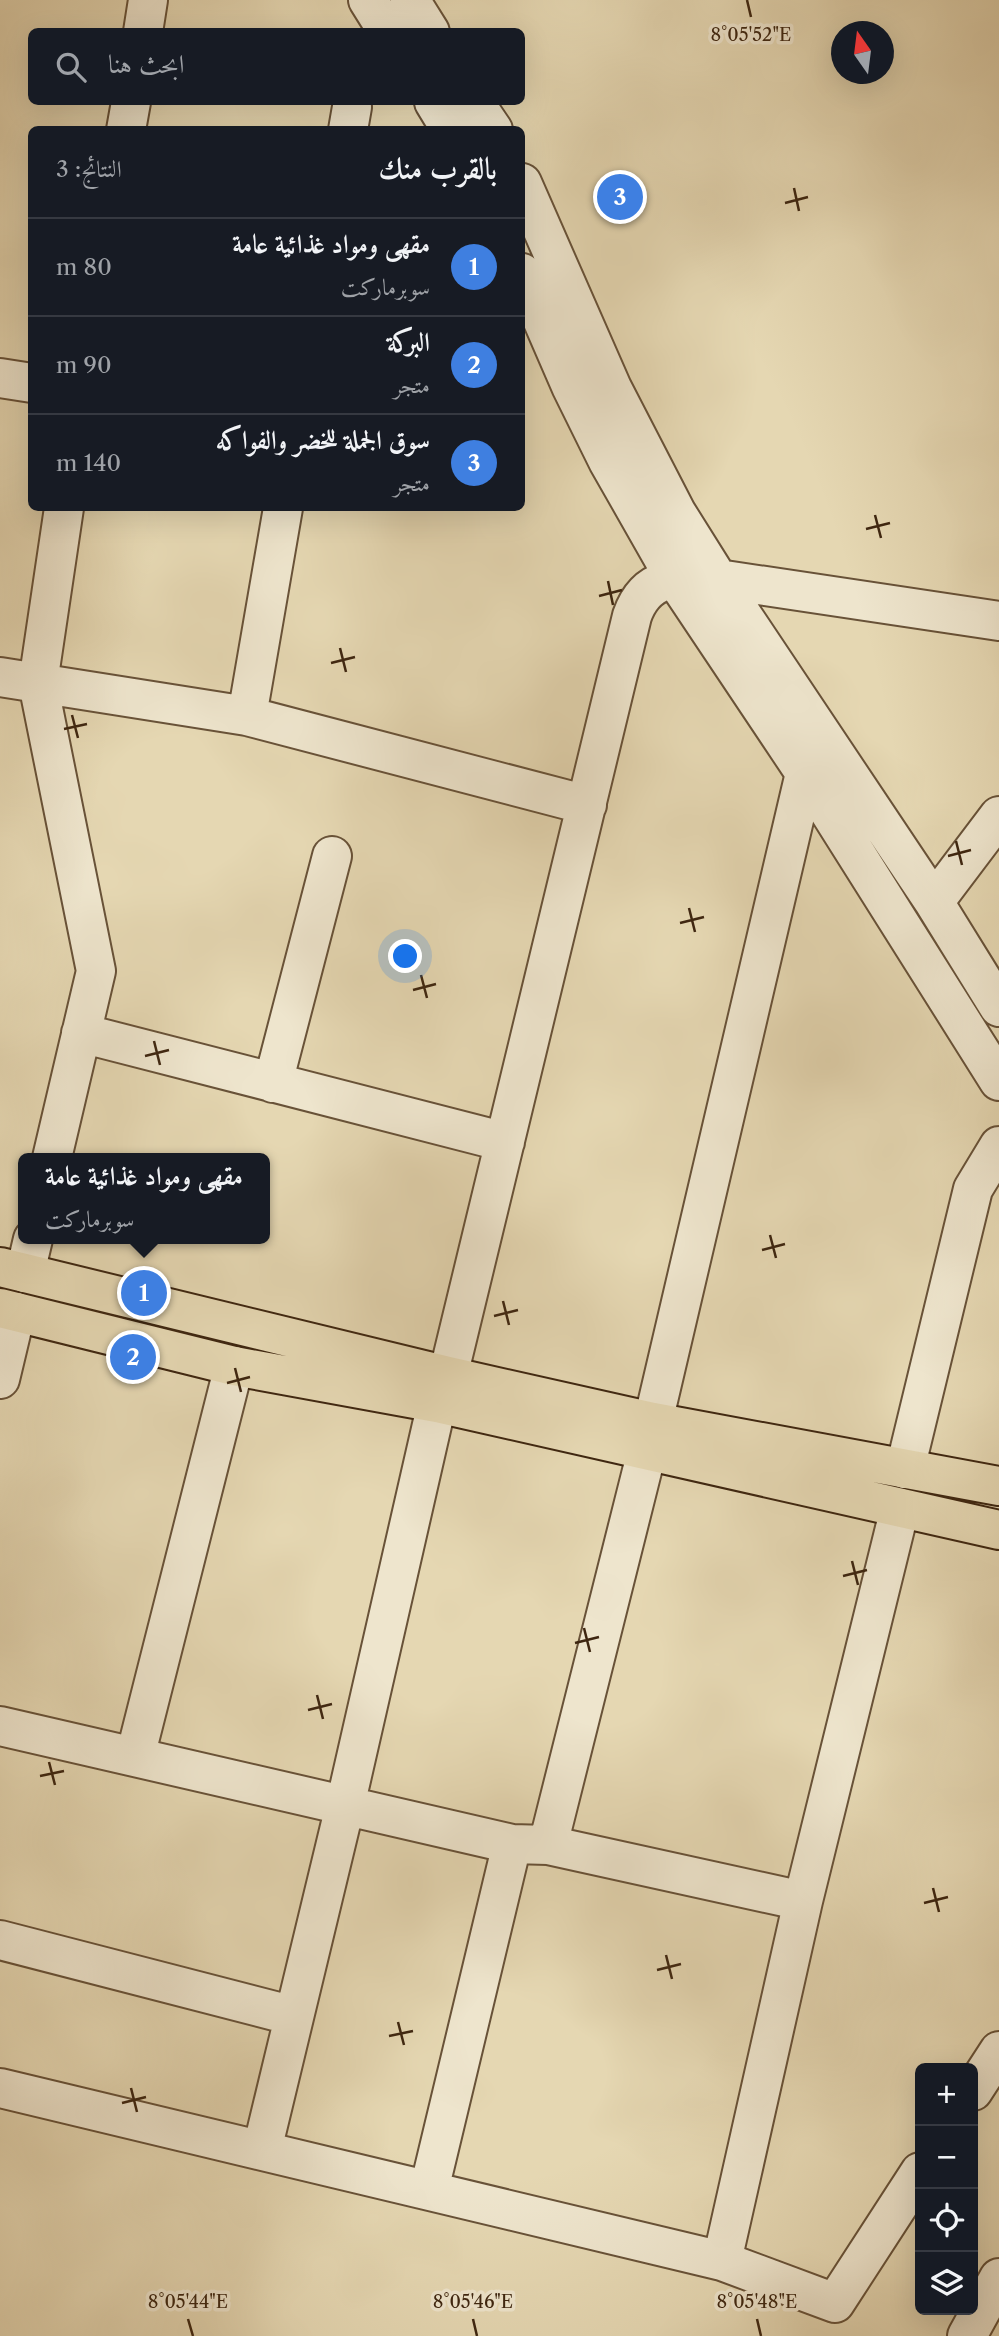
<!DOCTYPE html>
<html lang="ar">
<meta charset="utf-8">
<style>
:root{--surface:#171b24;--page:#242831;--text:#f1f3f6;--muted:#9ea1a6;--line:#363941;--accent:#db2777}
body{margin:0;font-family:"Libre Caslon Text",Amiri,serif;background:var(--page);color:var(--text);direction:rtl}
.controls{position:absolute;right:21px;bottom:21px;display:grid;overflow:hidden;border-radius:10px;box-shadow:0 7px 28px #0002}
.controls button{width:63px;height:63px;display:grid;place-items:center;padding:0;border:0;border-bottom:2px solid var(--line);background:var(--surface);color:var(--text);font:35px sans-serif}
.compass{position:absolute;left:831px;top:21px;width:63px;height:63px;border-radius:50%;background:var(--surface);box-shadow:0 7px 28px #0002;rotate:346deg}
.you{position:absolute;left:406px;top:957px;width:24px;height:24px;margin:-18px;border:5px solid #fff;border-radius:50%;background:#1a73e8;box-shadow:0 0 0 10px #1a73e833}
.badge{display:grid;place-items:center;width:46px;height:46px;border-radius:50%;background:var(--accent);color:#fff;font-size:23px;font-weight:700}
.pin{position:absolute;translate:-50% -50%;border:4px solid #fff;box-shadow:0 2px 7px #0006}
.popup{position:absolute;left:18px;top:1153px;width:252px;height:91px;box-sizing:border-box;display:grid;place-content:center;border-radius:10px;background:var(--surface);filter:drop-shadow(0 2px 5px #0005);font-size:23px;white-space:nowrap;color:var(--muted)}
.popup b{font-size:26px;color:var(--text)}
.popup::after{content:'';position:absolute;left:50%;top:100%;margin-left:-14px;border:14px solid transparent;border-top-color:var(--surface)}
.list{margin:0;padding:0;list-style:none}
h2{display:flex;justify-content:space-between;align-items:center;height:91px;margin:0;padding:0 28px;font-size:30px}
h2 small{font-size:23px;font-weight:400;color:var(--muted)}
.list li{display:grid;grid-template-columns:46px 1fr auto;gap:21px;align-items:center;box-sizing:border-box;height:98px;padding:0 28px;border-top:2px solid var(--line)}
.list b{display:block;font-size:26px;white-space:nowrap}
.list p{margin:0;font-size:23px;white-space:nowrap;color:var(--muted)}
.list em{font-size:23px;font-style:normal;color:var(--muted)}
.icon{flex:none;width:38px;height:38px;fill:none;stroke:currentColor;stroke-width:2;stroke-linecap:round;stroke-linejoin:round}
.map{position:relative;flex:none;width:999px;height:2336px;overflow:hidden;direction:ltr}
.search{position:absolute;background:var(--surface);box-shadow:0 7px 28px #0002;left:28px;top:28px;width:497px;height:77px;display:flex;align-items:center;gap:18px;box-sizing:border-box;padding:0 24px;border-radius:10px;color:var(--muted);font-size:26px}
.panel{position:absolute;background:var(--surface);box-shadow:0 7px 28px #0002;left:28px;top:126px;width:497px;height:385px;border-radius:10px;direction:rtl}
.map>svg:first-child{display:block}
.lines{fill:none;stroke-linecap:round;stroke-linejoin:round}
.minor-casing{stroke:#685238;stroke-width:42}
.major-casing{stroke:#3e2610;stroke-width:42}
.minor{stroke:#eee5cd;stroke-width:38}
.major{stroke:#e5d7b2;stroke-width:38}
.ticks{fill:none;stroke:#3e2610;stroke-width:2.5}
.ticks-label{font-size:18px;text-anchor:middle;fill:#3e2610;stroke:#eee5cd;stroke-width:7;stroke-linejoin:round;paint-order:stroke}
</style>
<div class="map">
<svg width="999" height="2336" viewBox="0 0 999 2336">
<rect width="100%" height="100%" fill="#e5d7b2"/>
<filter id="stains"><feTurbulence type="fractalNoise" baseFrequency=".00286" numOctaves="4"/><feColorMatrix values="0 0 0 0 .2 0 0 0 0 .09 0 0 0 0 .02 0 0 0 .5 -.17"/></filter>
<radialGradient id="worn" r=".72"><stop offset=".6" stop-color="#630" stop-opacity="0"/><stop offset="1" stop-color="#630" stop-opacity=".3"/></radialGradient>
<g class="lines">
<g class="minor-casing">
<path id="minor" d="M368 0 388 32
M410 0 430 32
M143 32 148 0
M434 102 451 130
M474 102 493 130
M126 130 131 102
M348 130 352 107
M522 183 612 388 676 512 718 579 934 902 999 1007
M522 273 571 386 608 461 674 577 805 773 999 1081
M0 378 32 383
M0 677 247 716 587 805
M247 716 283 508
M934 902 999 816
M81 1033 505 1142
M273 1083 332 856
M52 1158 96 971 38 683 64 508
M25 1273 33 1239
M0 1379 16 1312
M653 1422 805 773
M905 1469 973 1189 999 1146
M0 1726 512 1844 548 1845 803 1901
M135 1757 234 1366
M548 1845 647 1451
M0 1940 294 2016
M0 2088 722 2261 835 2303 920 2172
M973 2091 999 2051
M262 2150 345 1806 437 1403 448 1376 632 616C647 573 680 577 718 579L999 621
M429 2190 512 1844
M722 2261 803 1901 900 1508
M967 2336 999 2278"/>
</g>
<g class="major-casing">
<path id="major" d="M0 1267 448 1376 653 1422 999 1486
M0 1308 234 1366 437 1403 999 1530"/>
</g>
<use href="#minor" class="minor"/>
<use href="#major" class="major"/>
</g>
<path class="ticks" d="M747 0 751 17M794 188 799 211M785 203 808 197M875 515 881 538M866 529 890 523M608 581 613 605M599 596 622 590M340 648 346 672M331 663 355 657M72 715 78 738M64 729 87 724M956 841 962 865M948 856 971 850M689 908 695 932M680 923 704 917M421 975 427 998M413 990 436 984M154 1041 160 1065M145 1056 169 1050M770 1235 776 1258M762 1250 785 1244M503 1301 509 1325M494 1316 518 1310M235 1368 241 1392M227 1383 250 1377M852 1561 858 1585M843 1576 867 1570M584 1628 590 1652M575 1643 599 1637M317 1695 323 1719M308 1710 332 1704M49 1762 55 1785M40 1776 64 1771M933 1888 939 1912M924 1903 948 1897M666 1955 672 1979M657 1970 681 1964M398 2022 404 2045M389 2036 413 2031M131 2088 137 2112M122 2103 146 2097M188 2319 193 2336M473 2319 477 2336M757 2319 761 2336"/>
<g class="ticks-label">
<text x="751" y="41">8°05'52"E</text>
<text x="188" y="2308">8°05'44"E</text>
<text x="473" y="2308">8°05'46"E</text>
<text x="757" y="2308">8°05'48"E</text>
</g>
<rect width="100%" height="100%" filter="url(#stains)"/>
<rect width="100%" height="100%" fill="url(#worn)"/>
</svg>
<div class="controls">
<button>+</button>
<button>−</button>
<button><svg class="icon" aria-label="locate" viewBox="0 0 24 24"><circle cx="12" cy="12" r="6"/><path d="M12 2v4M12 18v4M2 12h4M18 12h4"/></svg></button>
<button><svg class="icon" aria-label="layers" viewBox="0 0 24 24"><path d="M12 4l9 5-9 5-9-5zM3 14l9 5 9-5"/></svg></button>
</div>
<svg class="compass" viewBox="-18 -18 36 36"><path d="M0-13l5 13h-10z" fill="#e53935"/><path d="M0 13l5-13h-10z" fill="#9ea1a6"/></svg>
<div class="you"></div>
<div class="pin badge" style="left:144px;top:1293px;background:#3f7fe0">1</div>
<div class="popup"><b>مقهى ومواد غذائية عامة</b>سوبرماركت</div>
<div class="pin badge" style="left:133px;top:1357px;background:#3f7fe0">2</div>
<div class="pin badge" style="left:620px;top:197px;background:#3f7fe0">3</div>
<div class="search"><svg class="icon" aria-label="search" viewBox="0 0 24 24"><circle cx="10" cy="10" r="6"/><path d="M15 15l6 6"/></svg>ابحث هنا</div>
<section class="panel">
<h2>بالقرب منك<small>النتائج: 3</small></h2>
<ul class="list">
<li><span class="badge" style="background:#3f7fe0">1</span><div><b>مقهى ومواد غذائية عامة</b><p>سوبرماركت</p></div><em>80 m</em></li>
<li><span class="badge" style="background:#3f7fe0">2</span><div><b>البركة</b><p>متجر</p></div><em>90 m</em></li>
<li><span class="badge" style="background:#3f7fe0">3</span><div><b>سوق الجملة للخضر والفواكه</b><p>متجر</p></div><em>140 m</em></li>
</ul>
</section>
</div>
